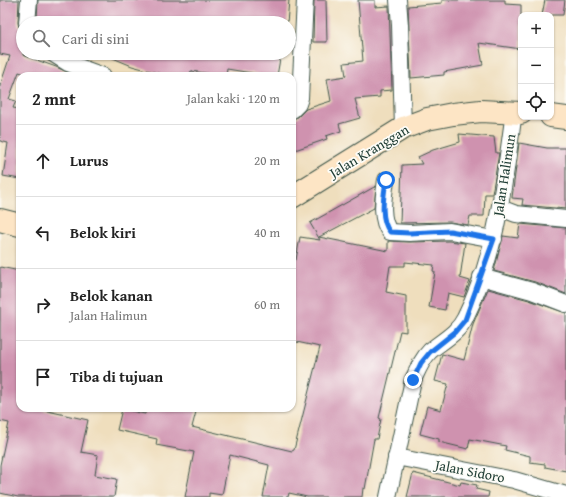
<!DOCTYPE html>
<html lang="id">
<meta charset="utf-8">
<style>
:root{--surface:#fff;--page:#f2f2f2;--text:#222;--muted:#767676;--line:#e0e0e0}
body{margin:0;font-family:"Gentium Book Plus",serif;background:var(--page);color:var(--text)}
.controls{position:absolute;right:12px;top:12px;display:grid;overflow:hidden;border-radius:8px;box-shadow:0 1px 3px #0004}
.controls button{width:36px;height:36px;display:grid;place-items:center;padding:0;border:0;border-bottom:1px solid var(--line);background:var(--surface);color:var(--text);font:20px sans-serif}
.stop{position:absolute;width:12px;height:12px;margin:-9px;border:3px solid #1a73e8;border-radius:50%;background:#fff}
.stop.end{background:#1a73e8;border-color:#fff;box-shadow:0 1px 4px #0008}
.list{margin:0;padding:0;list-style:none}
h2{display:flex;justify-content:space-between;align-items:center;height:52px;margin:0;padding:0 16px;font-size:17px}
h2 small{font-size:13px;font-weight:400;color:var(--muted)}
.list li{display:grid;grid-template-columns:26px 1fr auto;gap:12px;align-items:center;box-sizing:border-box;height:72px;padding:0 16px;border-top:1px solid var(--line)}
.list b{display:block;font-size:15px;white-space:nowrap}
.list p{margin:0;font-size:13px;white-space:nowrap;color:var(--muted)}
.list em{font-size:13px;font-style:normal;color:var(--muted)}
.icon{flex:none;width:22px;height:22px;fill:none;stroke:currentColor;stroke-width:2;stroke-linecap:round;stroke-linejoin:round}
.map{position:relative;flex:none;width:566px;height:497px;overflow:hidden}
.search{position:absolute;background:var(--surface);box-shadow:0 1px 3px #0004;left:16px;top:16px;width:280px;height:44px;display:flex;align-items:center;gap:10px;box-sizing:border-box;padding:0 14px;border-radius:22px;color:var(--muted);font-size:15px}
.panel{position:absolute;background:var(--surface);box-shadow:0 1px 3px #0004;left:16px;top:72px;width:280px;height:340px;border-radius:12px}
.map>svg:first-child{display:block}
.building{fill:#cf92af}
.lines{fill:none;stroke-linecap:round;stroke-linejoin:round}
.street-casing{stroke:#3e5549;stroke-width:18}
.secondary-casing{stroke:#3e5549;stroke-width:24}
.street{stroke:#fff;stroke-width:16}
.secondary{stroke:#fde5c5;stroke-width:22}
.route{stroke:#1a73e8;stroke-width:5}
.labels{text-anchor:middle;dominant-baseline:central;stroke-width:3.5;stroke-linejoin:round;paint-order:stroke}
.street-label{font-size:14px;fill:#1f3d34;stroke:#fdfcf7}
</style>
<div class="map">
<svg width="566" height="497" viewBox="0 0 566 497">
<rect width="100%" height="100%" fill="#fdfcf7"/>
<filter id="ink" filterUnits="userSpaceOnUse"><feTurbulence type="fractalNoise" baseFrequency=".025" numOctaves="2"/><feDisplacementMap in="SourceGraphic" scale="8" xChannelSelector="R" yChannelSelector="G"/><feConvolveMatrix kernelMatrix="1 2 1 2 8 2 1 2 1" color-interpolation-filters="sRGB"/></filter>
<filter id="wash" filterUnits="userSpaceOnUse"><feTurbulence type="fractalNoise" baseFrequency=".012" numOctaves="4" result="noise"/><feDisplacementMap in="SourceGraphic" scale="16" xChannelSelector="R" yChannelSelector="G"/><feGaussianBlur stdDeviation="0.9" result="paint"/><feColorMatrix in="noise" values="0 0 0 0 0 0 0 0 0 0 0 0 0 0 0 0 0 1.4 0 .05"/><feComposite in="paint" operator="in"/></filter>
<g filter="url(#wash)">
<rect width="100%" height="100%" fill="#efdebd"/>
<g id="blocks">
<path class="building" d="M0 0H19L18 23 19 27 23 31V55L56 67 76 76H31L19 72 9 99 16 101 13 108 20 109V179L3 176 8 143 0 141V86L10 56 0 54Z
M38 0H289L287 23H59L37 18Z
M314 0H326L327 42H313Z
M358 0H375V7L389 6 392 90 380 91V97L355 99 360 118 339 124 341 131 326 136 327 139 292 151V119L298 117 306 109 331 101 327 79 346 76 344 63 363 61Z
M442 0H505V4L521 5V49L479 43 483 65 444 72V75L411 78 408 6 442 3Z
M545 0H565L563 15H542Z
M101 53H281L277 76H258V74L227 69 226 76 191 71 189 76H169L132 66Z
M459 134 494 137 496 153H499L492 194H485L484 216H470L468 225 450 222 400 223 402 165 422 164 418 157 433 150 460 142Z
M519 143 547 148H566V209L522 205 523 199 512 198Z
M376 186 374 208 319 237 388 251V241L409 242 449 241 465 243 460 278 470 281 464 297 448 293 445 310 429 307 435 272 433 271 434 265 405 262V266H390L386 292 406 296V332L400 331 379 418 381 419 377 439H374L365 489 363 488 362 497H307L289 493 288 497H263L269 465 230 455 222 495 209 493V497H185L194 452 156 445 157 439 117 430 122 409 145 414 146 408H197L192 427 292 451 294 450 320 347 292 341V259L296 260 300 237 320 240 310 223Z
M520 224 566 228V294L535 282 494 271 503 236 518 238Z
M0 267 20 271V408H34L88 420 81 452 98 455 95 475 117 479 114 497H18L0 493V465L9 423 0 421Z
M488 289 529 300 566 313V471L545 467V464L530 462V456L505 450 506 446 470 439 468 449 439 442V439L420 434 427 406 441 410 448 384 435 381 442 354 464 360 473 324Z
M413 473 460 485 461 482 477 485 476 489 489 492 488 497H407Z"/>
</g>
</g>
<g filter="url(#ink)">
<use href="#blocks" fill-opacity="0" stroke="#3e5549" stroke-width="1"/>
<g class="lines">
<g class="street-casing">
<path id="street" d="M398 0 400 25 403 128
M27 23 29 0
M52 53 68 63 103 76
M292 110 298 104 300 98 305 0
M386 180C384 195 379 219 390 232L409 233 450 231 494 239
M500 208 516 214 566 219
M481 277 532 291 566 304
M396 457 514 480 566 495
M388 497 413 380C418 369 422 359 430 351 442 341 458 333 465 318 497 254 504 183 514 112"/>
</g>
<g class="secondary-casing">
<path id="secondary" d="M551 116 566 118
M292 197 403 128 427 119 453 114 481 111 521 113
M0 220 20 225"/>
</g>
<use href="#street" class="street"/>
<use href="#secondary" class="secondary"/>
</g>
</g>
<g class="lines" filter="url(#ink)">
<path class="route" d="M386 180C384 195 379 219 390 232L409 233 450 231 494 239 465 320 455 332 430 352 421 363 413 380"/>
</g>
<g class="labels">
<g class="street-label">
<text transform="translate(369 151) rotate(-31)">Jalan Kranggan</text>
<text transform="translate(504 175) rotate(-81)">Jalan Halimun</text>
<text transform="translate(470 471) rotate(11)">Jalan Sidoro</text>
</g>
</g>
</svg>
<div class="controls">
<button>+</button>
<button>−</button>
<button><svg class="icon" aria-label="locate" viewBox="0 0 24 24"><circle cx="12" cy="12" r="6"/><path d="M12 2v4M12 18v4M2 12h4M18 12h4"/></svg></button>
</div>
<div class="stop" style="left:386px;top:180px"></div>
<div class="stop end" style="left:413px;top:380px"></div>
<div class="search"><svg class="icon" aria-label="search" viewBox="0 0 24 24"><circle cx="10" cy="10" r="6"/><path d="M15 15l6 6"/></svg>Cari di sini</div>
<section class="panel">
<h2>2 mnt<small>Jalan kaki · 120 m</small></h2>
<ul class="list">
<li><svg class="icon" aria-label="ahead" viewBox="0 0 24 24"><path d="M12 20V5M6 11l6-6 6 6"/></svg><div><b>Lurus</b></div><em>20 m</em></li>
<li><svg class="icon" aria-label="left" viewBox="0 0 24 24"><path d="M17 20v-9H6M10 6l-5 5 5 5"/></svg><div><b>Belok kiri</b></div><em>40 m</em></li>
<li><svg class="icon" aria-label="right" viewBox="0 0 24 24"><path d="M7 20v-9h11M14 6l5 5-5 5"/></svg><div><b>Belok kanan</b><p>Jalan Halimun</p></div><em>60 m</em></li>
<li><svg class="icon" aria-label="arrive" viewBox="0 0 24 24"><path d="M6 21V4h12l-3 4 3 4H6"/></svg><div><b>Tiba di tujuan</b></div></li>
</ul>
</section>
</div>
